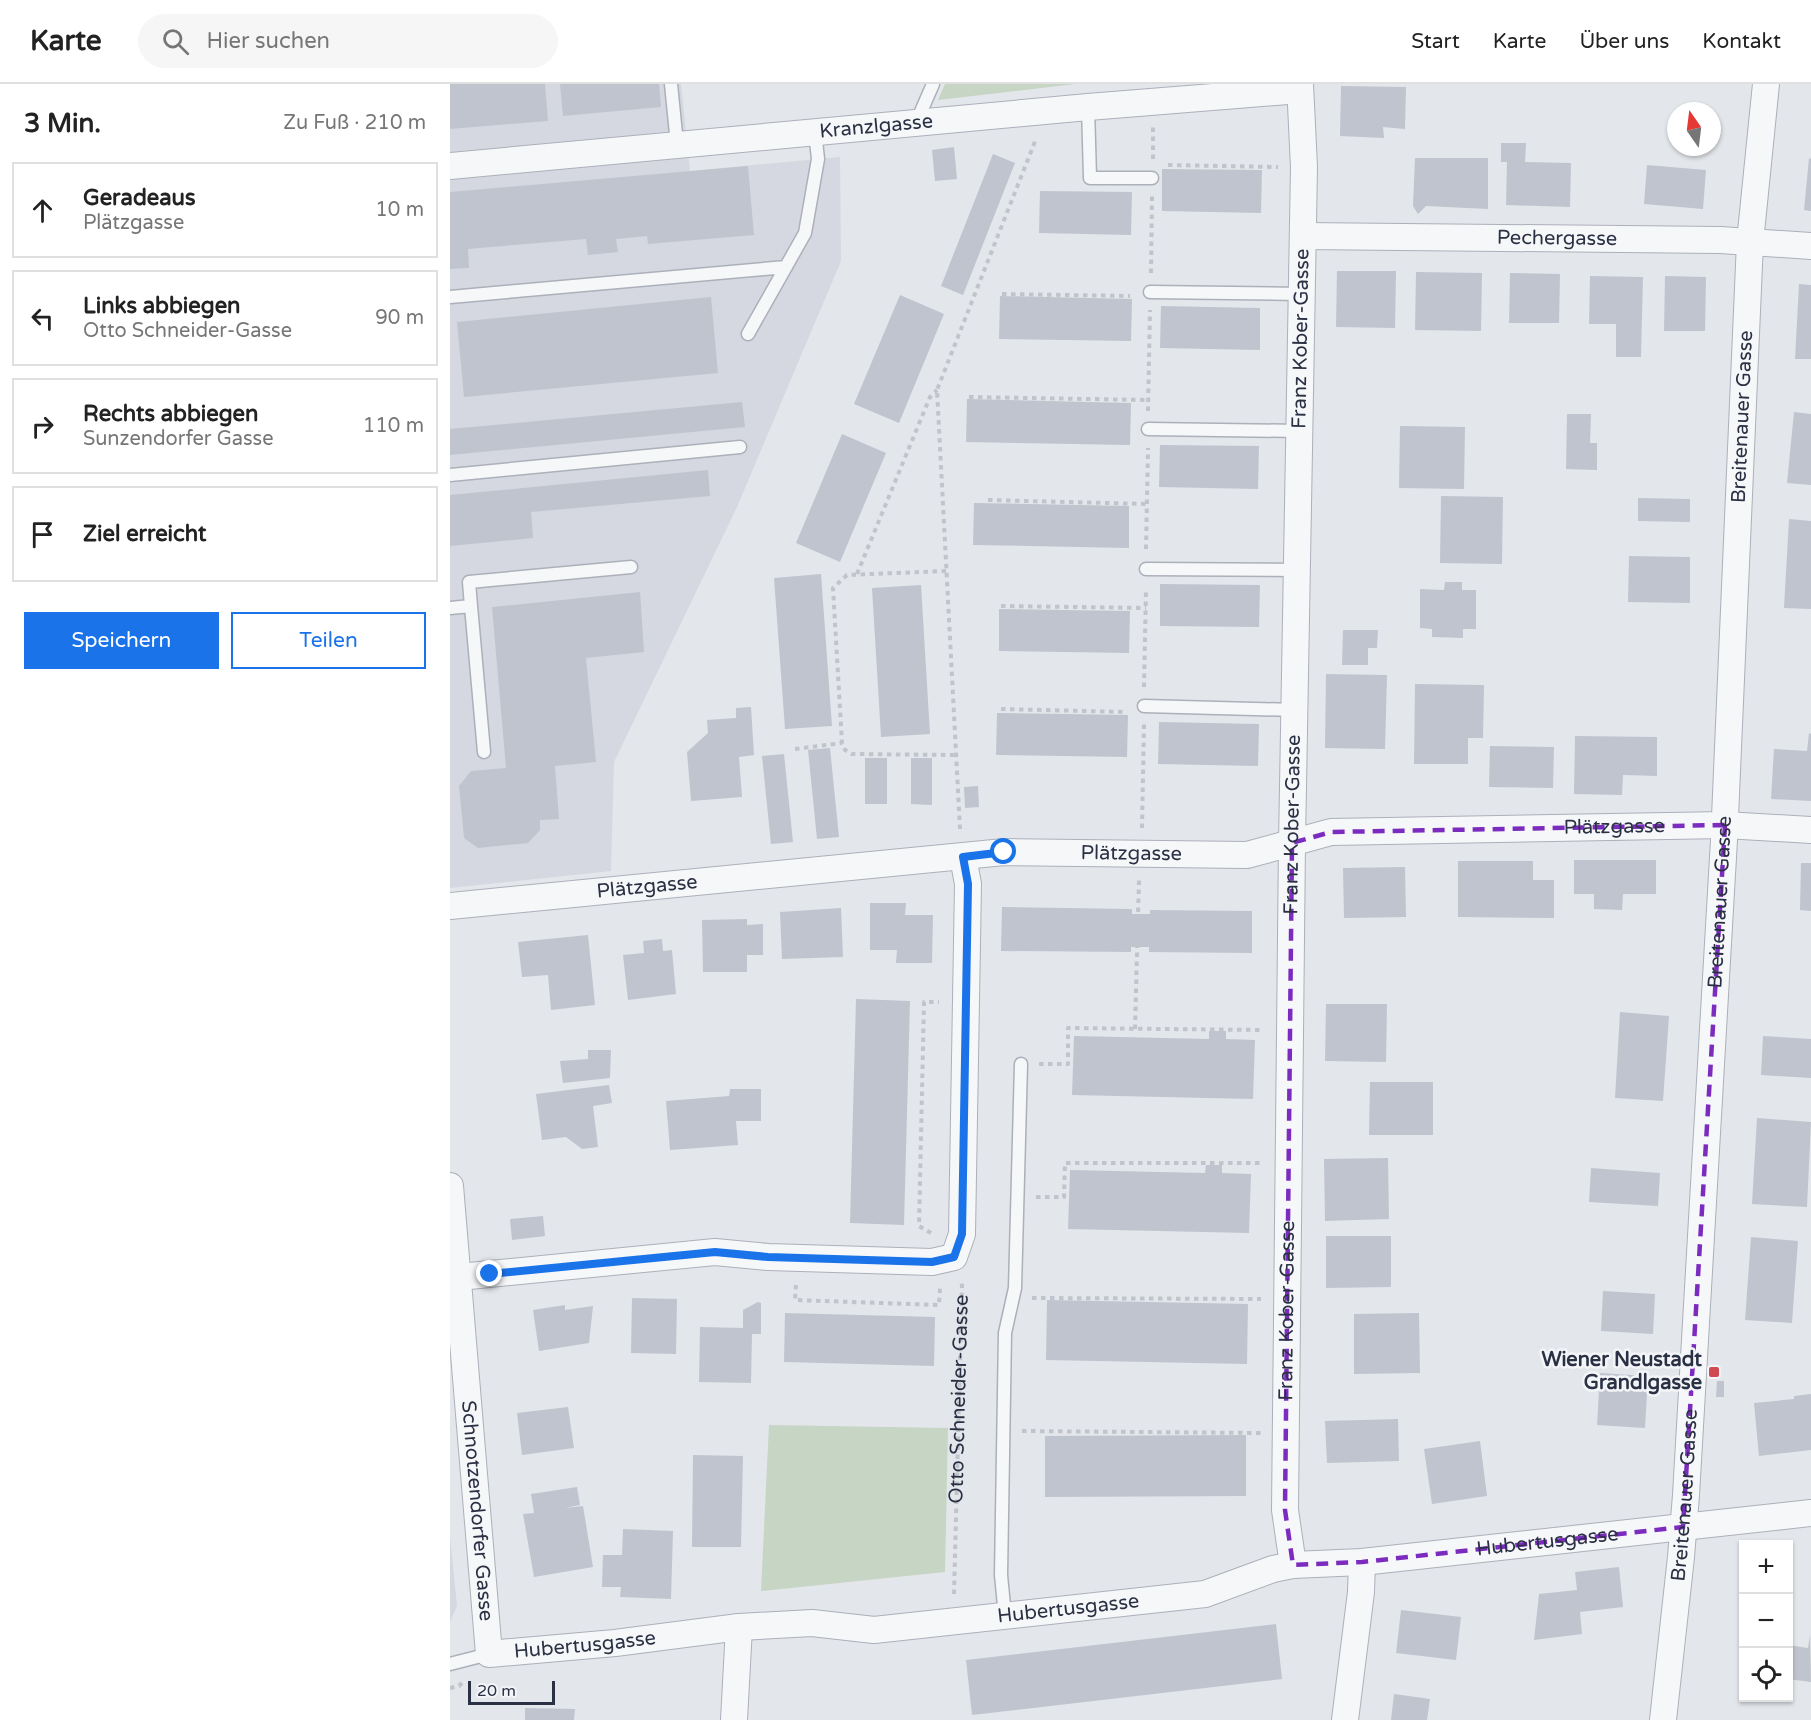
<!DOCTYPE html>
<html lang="de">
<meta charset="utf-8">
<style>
:root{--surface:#fff;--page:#f6f6f6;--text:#222;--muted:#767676;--line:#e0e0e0;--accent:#1a73e8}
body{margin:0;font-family:"Varela Round",sans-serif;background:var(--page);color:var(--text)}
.controls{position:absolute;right:18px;bottom:18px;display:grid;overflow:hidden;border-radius:0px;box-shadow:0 2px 4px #0004}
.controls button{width:54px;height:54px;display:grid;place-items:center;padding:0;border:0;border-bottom:2px solid var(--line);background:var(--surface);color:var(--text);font:30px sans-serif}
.compass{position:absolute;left:1217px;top:18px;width:54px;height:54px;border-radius:50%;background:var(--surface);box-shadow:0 2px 4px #0004;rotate:346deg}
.scale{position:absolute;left:18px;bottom:15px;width:87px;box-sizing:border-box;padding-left:6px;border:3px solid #2b3144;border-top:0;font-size:16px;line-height:21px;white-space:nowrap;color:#2b3144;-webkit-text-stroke:4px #f3f5f8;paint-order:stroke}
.stop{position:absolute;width:18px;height:18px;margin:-14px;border:4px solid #1a73e8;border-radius:50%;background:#fff}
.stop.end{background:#1a73e8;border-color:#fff;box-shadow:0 2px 6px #0008}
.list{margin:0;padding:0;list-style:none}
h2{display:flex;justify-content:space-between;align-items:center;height:78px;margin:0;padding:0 24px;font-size:26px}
h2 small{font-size:20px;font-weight:400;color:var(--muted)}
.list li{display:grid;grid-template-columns:39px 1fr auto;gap:18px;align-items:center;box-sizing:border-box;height:96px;margin:0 12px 12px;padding:0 12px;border:2px solid var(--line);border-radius:0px}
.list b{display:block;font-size:22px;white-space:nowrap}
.list p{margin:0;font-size:20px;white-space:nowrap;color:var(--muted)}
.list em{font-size:20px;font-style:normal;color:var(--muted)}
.actions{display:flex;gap:12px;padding:18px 24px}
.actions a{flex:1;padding:14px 0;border:2px solid var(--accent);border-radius:0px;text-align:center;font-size:21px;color:var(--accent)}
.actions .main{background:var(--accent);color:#fff}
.icon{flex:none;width:33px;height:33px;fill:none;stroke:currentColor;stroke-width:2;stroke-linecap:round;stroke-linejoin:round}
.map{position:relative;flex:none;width:1361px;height:1636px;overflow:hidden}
header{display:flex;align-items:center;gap:36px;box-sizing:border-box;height:84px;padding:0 30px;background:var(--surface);border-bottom:2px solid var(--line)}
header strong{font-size:28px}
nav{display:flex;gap:33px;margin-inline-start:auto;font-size:21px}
.search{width:420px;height:54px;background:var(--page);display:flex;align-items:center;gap:15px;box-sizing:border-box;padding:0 21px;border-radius:33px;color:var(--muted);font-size:22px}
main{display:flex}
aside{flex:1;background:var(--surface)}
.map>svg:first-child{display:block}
.built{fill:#d5d8e0}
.green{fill:#c7d5c4}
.building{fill:#c0c4ce}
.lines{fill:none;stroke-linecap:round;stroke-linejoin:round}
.lane-casing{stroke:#acb0b9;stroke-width:15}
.street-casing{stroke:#acb0b9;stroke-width:28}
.path{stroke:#c1c4ca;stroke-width:4;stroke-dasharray:4.5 4.5;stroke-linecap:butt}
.lane{stroke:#f6f7f9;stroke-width:12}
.street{stroke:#f6f7f9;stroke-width:26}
.route{stroke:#1a73e8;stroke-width:8}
.marked{fill:none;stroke:#7b2cbf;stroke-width:4.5;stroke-dasharray:12 8;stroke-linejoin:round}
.poi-dot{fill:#cf4a51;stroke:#f3f5f8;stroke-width:2}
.labels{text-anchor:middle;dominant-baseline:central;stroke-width:5;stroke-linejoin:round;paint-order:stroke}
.street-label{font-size:20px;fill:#2b3144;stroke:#f3f5f8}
.poi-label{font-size:20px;font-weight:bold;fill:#2b3144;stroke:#f3f5f8;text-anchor:end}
</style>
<header>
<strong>Karte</strong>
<div class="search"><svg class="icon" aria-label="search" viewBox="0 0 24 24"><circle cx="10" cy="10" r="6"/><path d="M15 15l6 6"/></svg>Hier suchen</div>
<nav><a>Start</a><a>Karte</a><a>Über uns</a><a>Kontakt</a></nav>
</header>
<main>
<aside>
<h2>3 Min.<small>Zu Fuß · 210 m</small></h2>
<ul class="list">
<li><svg class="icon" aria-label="ahead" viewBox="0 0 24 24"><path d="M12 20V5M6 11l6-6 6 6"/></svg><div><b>Geradeaus</b><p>Plätzgasse</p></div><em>10 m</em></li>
<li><svg class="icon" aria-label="left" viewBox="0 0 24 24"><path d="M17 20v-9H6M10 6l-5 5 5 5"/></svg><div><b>Links abbiegen</b><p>Otto Schneider-Gasse</p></div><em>90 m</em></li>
<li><svg class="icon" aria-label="right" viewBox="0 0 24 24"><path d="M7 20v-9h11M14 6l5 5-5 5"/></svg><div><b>Rechts abbiegen</b><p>Sunzendorfer Gasse</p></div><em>110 m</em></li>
<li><svg class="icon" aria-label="arrive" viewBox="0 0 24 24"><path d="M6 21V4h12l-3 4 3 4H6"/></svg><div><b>Ziel erreicht</b></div></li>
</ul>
<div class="actions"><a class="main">Speichern</a><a>Teilen</a></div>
</aside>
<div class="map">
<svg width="1361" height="1636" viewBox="0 0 1361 1636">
<rect width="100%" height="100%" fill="#e3e6eb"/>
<path class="built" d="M0 0H231L240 87 390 73 391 177 287 423 164 678 161 787 0 804Z
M0 1453 7 1522 0 1538Z"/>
<path class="green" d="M495 0H625L488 16Z
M319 1341 498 1344 495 1488 311 1507Z"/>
<path class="building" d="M0 0H95L98 37 0 45Z
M110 0H209L211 23 113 32Z
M891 2 956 3 955 45 933 43 934 54 890 52Z
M1051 59H1076L1075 78 1121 79 1120 123 1056 121 1057 78H1051Z
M504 63 507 95 485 97 482 66Z
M543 70 565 79 513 211 491 202Z
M965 74H1038V125L976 122 968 130 963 122Z
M1359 74 1361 75V127L1354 126Z
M1197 81 1256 86 1253 125 1194 120Z
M298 82 304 151 198 160 197 152 166 155 168 168 138 171 136 155 18 165 19 184 0 185V108Z
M712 85 812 86 811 129 712 127Z
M590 107 682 108 681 151 589 149Z
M887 187H946L945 244 886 243Z
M966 188 1032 189 1031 247 965 246Z
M1060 189 1110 190 1109 239H1059Z
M1140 192 1193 193 1191 273H1166V240H1139Z
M1215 192 1256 193 1255 247H1214Z
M1349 200 1361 201V275H1345Z
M450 211 494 230 449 339 404 320Z
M550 212 682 215 681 257 549 255Z
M261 213 268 289 14 313 7 238Z
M711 222 810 224V266L710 264Z
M517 315 681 319 680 361 516 358Z
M292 318 295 343 0 371V345Z
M1344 328 1361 330V401L1337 399Z
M1117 330H1141L1140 359H1147V386L1116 385Z
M950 342 1015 343 1014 405 949 404Z
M392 350 436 369 390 478 346 459Z
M710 361 809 362 808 405 709 403Z
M258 386 260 412 81 428 83 454 0 462V411Z
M991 412 1053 413 1052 480 990 479Z
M1188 414 1240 415V438L1188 437Z
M524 419 679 422V464L523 461Z
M1339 435 1361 437V525L1334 524Z
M1179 472 1240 473V519L1178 518Z
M371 490 382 642 335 645 324 494Z
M995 498H1012V506H1026V545H1013V554L982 553V545L970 544V505L994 506Z
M710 500 810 501 809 543 710 542Z
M471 501 480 650 431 653 422 504Z
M190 508 194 568 136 574 146 678 105 682 109 735 90 736V746L78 759 28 764 14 754 9 702 21 687 56 684 42 523Z
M549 525 680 527 679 569 549 567Z
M893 546H928L927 564H918V581H892Z
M876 590 937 591 935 665 875 664Z
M965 600 1034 601 1033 654H1018V680H964Z
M301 623 304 671 289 673 292 713 241 717 237 668 258 649 257 636 286 634V624Z
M547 629 678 631 677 673 546 671Z
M709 638 809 640 808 682 708 680Z
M1359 649 1361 650V717L1321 715 1324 665 1357 667Z
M1125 652 1207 653V692L1173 691 1172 711 1124 710Z
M1040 662 1104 663 1103 704 1039 703Z
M380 664 389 753 367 755 358 666Z
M334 670 343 758 321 760 312 672Z
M415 674H437V720H415Z
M461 674H482V721L461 720Z
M528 702 529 723 515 724 514 703Z
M1124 776H1206V810H1173L1172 826 1144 825V810H1124Z
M1008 777H1083V796H1104V834L1008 833Z
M1351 779H1361V827L1350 826Z
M955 783 956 833 894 834 893 784Z
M420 819H456L455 831H483L482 879H446L447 866H420Z
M552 823 682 825V830H700V826L802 827V869L699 868V863H681V868L551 867Z
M391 824 393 873 332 875 330 828Z
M297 835V841L313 840V871H297V888H253L252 836Z
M138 851 145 921 101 926 98 891 72 893 68 858Z
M212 855 213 867 222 866 226 910 178 916 173 871 194 869 193 857Z
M406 915 460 917 454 1141 400 1139Z
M876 920H937L936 978 875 977Z
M1170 928 1219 932 1213 1017 1165 1014Z
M759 947H776V955L805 956 803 1015 622 1011 624 952 759 955Z
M1313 952 1361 955V994L1311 991Z
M138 966H161L160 994 113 999 110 977 138 975Z
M920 998H983V1051H919Z
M159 1001 162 1019 143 1022 148 1063 132 1065 116 1053 92 1056 86 1010Z
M280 1005H311V1037H286L288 1061 220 1066 216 1017 279 1012Z
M1307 1034 1361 1038 1357 1123 1302 1120Z
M938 1074 939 1135 875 1137 874 1075Z
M756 1081H772V1089L801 1090 799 1149 618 1145 620 1086 755 1089Z
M1141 1084 1210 1089 1208 1122 1139 1118Z
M93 1132 95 1152 62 1156 60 1135Z
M876 1152H941V1203L876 1204Z
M1301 1153 1348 1157 1342 1239 1295 1236Z
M1153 1207 1205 1210 1203 1250 1151 1247Z
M182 1214 227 1215 226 1270 181 1269Z
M597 1216 798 1220 797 1280 596 1276Z
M308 1218 311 1219V1250H302L301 1299 249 1298 250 1243 293 1244V1226Z
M115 1221V1226L143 1222 139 1259 89 1267 83 1226Z
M335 1229 485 1233 484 1282 334 1278Z
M969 1229 970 1289 904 1290V1230Z
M1150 1289 1198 1292 1195 1344 1147 1341Z
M1267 1297H1274V1313H1266Z
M1361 1310V1366L1309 1372 1304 1319 1344 1315V1312Z
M118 1323 124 1364 72 1371 67 1329Z
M948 1335 949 1377 877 1379 875 1337Z
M796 1351V1412L595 1413V1352Z
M1030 1357 1037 1412 982 1420 974 1365Z
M243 1371 293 1372 291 1463H242Z
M127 1403 130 1421 115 1424 133 1422 143 1483 84 1493 73 1430 84 1429 81 1410Z
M173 1445 223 1447 221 1515 170 1513 171 1503H152L153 1471H172Z
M1169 1483 1173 1523 1130 1528 1132 1550 1084 1556 1089 1510 1127 1506 1125 1488Z
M951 1526 1011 1533 1006 1576 946 1569Z
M826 1540 832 1595 522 1631 516 1576Z
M1360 1551 1361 1598 1338 1595V1561L1358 1564Z
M944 1610 980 1615 977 1636H941Z
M75 1624 125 1625 124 1636H75Z"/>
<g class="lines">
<g class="lane-casing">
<path id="lane" d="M221 0 227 60
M638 23 640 94H702
M466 39 483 0
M700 208 851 210
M0 213 336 183
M298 250 355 149 368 75 365 48
M698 345 850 347
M0 391 290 363
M696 485 847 486
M21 522 19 498 181 483
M0 524 21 522 34 668
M694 622 845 626
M555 1532 551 1491 555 1249 565 1204 571 980
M0 1580 39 1570"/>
</g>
<g class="street-casing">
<g id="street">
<path id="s2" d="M0 82 638 23 850 6"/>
<path id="s3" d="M853 152 1270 156 1361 162"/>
<path id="s4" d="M0 822 554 768 797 771 881 748 1275 741 1361 746"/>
<path id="s5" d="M0 1102 39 1570 165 1559 289 1543 362 1539 424 1546 755 1510 823 1485 843 1481 912 1478 1361 1429"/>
<path d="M9 1193 265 1168 318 1173 482 1178 504 1173 512 1150 518 800 513 773"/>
<path id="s6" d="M843 1481 835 1426 842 759 854 83 850 0"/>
<path d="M284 1636 289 1543"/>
<path d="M895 1636 911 1508 912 1478"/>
<path id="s7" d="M1213 1636 1231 1473 1236 1411 1274 756 1300 158 1316 0"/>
</g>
</g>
<g class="path">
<path d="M703 75V43"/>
<path d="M718 81 828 83"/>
<path d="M701 189 702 112"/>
<path d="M552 210 680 212"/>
<path d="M519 313 698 316"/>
<path d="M698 327 700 226"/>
<path d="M538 416 697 420"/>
<path d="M696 465 698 364"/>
<path d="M496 487 397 491 383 504 392 659 395 666 402 670 506 671"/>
<path d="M407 490 480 313 487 306"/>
<path d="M551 522 696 524"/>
<path d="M694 603 696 505"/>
<path d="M551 625 676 628"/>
<path d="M345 665 392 659"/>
<path d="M692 744 694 640"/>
<path d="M510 745 487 306 586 55"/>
<path d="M685 945 689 796"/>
<path d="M589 980H618V944L813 946"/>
<path d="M586 1113H614L615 1079H812"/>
<path d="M481 1149 469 1142 474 918H489"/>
<path d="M346 1201 345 1216 489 1221 490 1204"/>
<path d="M582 1214 811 1215"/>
<path d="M572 1347 811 1349"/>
<path id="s1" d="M504 1510 512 1202 511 1197"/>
<path d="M0 1604 9 1602 12 1599"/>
</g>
<use href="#lane" class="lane"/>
<use href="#street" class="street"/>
</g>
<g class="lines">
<path class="route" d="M40 1190 265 1168 318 1173 482 1178 504 1173 512 1150 518 800 513 773 554 768"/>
</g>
<path class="marked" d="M1275 741 1233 1443 912 1478 843 1481 835 1426 842 759 881 748Z"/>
<rect class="poi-dot" x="1258" y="1282" width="12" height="12" rx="3"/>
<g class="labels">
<g class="street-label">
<text stroke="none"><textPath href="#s2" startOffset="428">Kranzlgasse</textPath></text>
<text stroke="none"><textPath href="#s3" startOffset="254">Pechergasse</textPath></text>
<text stroke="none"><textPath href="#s6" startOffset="1227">Franz Kober-Gasse</textPath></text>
<text stroke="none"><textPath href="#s7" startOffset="1306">Breitenauer Gasse</textPath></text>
<text stroke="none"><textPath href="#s6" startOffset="741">Franz Kober-Gasse</textPath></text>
<text stroke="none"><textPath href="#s4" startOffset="1170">Plätzgasse</textPath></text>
<text stroke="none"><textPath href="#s4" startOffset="684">Plätzgasse</textPath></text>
<text stroke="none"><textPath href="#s4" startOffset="198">Plätzgasse</textPath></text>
<text stroke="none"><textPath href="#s7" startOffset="820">Breitenauer Gasse</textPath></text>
<text stroke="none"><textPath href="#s6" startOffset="255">Franz Kober-Gasse</textPath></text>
<text stroke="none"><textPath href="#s1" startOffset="195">Otto Schneider-Gasse</textPath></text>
<text stroke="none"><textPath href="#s7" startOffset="226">Breitenauer Gasse</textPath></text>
<text stroke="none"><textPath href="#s5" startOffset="326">Schnotzendorfer Gasse</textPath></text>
<text stroke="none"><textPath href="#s5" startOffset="1538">Hubertusgasse</textPath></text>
<text stroke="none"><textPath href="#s5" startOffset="1052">Hubertusgasse</textPath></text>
<text stroke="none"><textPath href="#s5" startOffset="566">Hubertusgasse</textPath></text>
</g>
<g class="poi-label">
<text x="1252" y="1276">Wiener Neustadt<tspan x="1252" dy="23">Grandlgasse</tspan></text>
</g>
</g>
</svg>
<div class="controls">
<button>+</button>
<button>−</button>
<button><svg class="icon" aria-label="locate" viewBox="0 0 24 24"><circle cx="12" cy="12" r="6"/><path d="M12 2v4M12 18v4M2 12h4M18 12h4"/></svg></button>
</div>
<svg class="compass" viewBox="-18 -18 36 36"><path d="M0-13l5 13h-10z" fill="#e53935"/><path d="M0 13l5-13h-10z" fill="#767676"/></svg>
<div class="scale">20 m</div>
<div class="stop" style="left:554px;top:768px"></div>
<div class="stop end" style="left:40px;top:1190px"></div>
</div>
</main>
